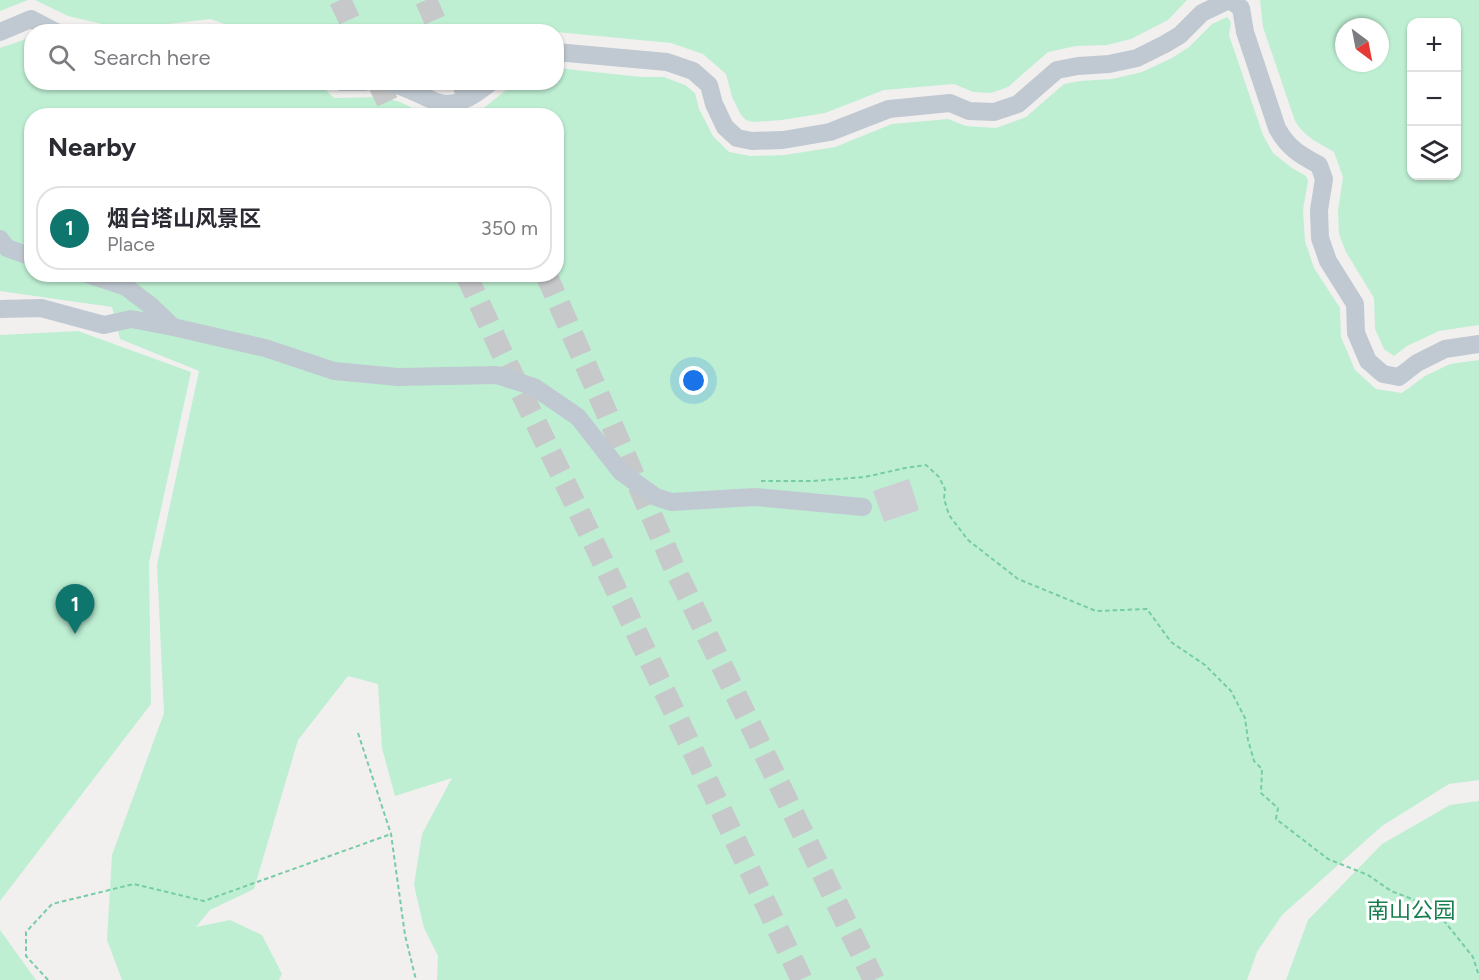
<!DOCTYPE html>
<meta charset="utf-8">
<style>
:root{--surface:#fff;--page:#f7f7f7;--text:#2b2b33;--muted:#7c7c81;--line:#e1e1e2;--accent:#0f766e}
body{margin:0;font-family:Figtree,"Noto Sans SC",sans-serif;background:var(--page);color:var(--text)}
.controls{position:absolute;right:18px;top:18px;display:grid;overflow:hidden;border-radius:12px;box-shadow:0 2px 4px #0004}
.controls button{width:54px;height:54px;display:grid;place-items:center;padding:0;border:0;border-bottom:2px solid var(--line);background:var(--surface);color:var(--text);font:30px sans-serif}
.compass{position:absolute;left:1335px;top:18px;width:54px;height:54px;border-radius:50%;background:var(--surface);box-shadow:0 2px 4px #0004;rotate:148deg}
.you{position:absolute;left:694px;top:381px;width:21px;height:21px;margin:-15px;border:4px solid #fff;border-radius:50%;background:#1a73e8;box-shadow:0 0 0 9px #1a73e833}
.badge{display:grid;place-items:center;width:39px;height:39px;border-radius:50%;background:var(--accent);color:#fff;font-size:20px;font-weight:700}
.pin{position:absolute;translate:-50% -50px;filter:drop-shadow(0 2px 3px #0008)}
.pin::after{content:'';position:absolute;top:32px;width:21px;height:18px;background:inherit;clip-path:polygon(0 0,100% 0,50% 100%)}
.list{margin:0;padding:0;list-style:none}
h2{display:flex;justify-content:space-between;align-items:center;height:78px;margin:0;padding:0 24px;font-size:26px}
h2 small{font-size:20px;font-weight:400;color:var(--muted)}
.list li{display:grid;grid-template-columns:39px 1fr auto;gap:18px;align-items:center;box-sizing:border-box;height:84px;margin:0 12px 12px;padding:0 12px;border:2px solid var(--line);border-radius:24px}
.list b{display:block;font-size:22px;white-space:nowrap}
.list p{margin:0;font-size:20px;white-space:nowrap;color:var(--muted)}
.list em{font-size:20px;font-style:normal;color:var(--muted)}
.icon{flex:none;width:33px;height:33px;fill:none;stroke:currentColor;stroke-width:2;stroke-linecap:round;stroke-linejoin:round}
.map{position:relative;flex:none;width:1479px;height:980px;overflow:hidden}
.search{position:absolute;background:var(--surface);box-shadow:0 2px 4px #0004;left:24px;top:24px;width:540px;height:66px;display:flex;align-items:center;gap:15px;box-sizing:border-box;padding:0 21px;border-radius:24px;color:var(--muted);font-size:22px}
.panel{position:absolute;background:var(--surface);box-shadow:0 2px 4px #0004;left:24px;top:108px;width:540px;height:174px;border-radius:24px}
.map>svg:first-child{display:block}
.green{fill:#beefd3;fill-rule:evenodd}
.building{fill:#ccced4}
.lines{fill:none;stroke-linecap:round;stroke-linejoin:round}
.major-tunnel{stroke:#c7c8ca;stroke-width:22;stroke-dasharray:22 11;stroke-linecap:butt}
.path{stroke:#76cda5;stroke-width:2;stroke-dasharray:4.5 3;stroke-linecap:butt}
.minor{stroke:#c0c9d1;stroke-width:18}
.labels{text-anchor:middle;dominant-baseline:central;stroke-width:6;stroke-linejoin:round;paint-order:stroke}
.park-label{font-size:22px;fill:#177f4e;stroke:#fff}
</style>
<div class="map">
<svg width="1479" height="980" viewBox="0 0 1479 980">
<rect width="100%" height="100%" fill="#f2efef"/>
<path class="green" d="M0 0H28L0 11Z
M35 0H1187L1168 20 1131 39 1107 45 1076 46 1048 52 1008 87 991 93 973 92 954 84 884 90 825 113 782 120 753 122 746 120 741 115 732 97 726 74 703 54 671 43 556 32H248L210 19 160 25 115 27 68 16Z
M1260 0H1479V325L1439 331 1407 346 1394 356 1384 349 1375 329 1374 298 1346 252 1339 234 1338 211 1343 177 1334 152C1319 143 1304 137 1295 121L1263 27ZM1456 22V176H1412V22ZM1344 27H1380V63H1344Z
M1227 17 1231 22 1229 35 1263 135 1273 153 1292 168 1306 176 1308 181 1303 210 1305 241 1314 268 1340 308 1341 337 1355 370 1376 389 1402 393 1425 376 1450 364 1479 360V780L1449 784 1382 826 1282 915 1257 952 1247 980H437L438 956 424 928 414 885 422 834 452 778 395 796 382 748 378 684 348 676 298 740 254 889 210 910 196 927 230 920 262 935 282 974 279 980H122L107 940 112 855 164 713 157 565 199 371 120 339 112 307 0 291V48L32 37V82H289L300 86 320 84 334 98 381 97 400 102 427 115 32 116V274H556V116L468 115 481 110 515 83 556 82 557 68 641 77H664L685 85 695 93 699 109 713 136 729 152 751 156 785 155 835 147 892 124 948 119 966 126 996 128 1026 117 1064 84 1080 81 1112 79 1142 72 1172 58 1189 47 1212 24Z
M78 331 191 372 149 563 151 704 0 901V335Z
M1479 801V980H1286L1308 920 1382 844 1450 805Z
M0 930 36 980H0Z"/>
<path class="building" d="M909 479 919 510 884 522 873 491Z"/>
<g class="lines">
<path class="major-tunnel" d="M340 0 355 32
M426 0 440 32
M378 82 394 116
M462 82 477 116
M466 274 502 353 560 472 802 980
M546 274 673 565 874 980"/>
<path class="path" d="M761 481H813L865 477 905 468 926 465 939 477 945 489 944 499 949 515 968 540 1018 579 1096 611 1147 609 1171 642 1205 665 1231 691 1245 718 1248 740 1254 761 1262 769 1261 793 1278 808 1276 819 1328 859 1368 875 1391 891 1433 907 1473 957 1479 976
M358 733 391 834 405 935 416 980
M48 980 26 956V932L52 904 134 884 204 901 391 834"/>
<path class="minor" d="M1230 0 1241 8 1245 32 1277 128C1288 148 1300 155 1319 165L1324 179 1319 210 1320 238 1328 261 1355 304 1356 333 1368 361 1383 374 1399 377 1417 363 1445 349 1479 344
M0 32 31 19 56 32
M556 52 667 62 693 71 709 85 714 104 725 127 737 138 752 141 783 140 830 132 889 109 950 103 969 111 994 112 1018 104 1057 70 1078 66 1109 64 1137 58 1165 44 1180 35 1202 13 1229 0
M341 82H365
M387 82C438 95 440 124 491 82
M0 239 7 248 32 257
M87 274 126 287 151 306 173 327 265 348 334 371 398 377 497 375 534 387 578 417 621 472 656 497 671 502 755 497 863 507
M0 309 41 308 104 325 131 319 173 327"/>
</g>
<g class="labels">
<g class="park-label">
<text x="1411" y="910">南山公园</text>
</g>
</g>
</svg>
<div class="controls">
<button>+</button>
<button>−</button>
<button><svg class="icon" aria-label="layers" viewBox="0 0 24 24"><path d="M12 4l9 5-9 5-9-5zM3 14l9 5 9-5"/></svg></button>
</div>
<svg class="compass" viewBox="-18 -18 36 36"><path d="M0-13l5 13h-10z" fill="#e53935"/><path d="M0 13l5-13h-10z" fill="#7c7c81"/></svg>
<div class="you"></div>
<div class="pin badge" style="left:75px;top:634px">1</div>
<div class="search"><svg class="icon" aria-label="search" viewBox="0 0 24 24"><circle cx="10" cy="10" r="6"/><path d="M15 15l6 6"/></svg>Search here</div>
<section class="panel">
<h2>Nearby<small></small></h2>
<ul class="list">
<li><span class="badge">1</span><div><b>烟台塔山风景区</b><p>Place</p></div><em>350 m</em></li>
</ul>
</section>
</div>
